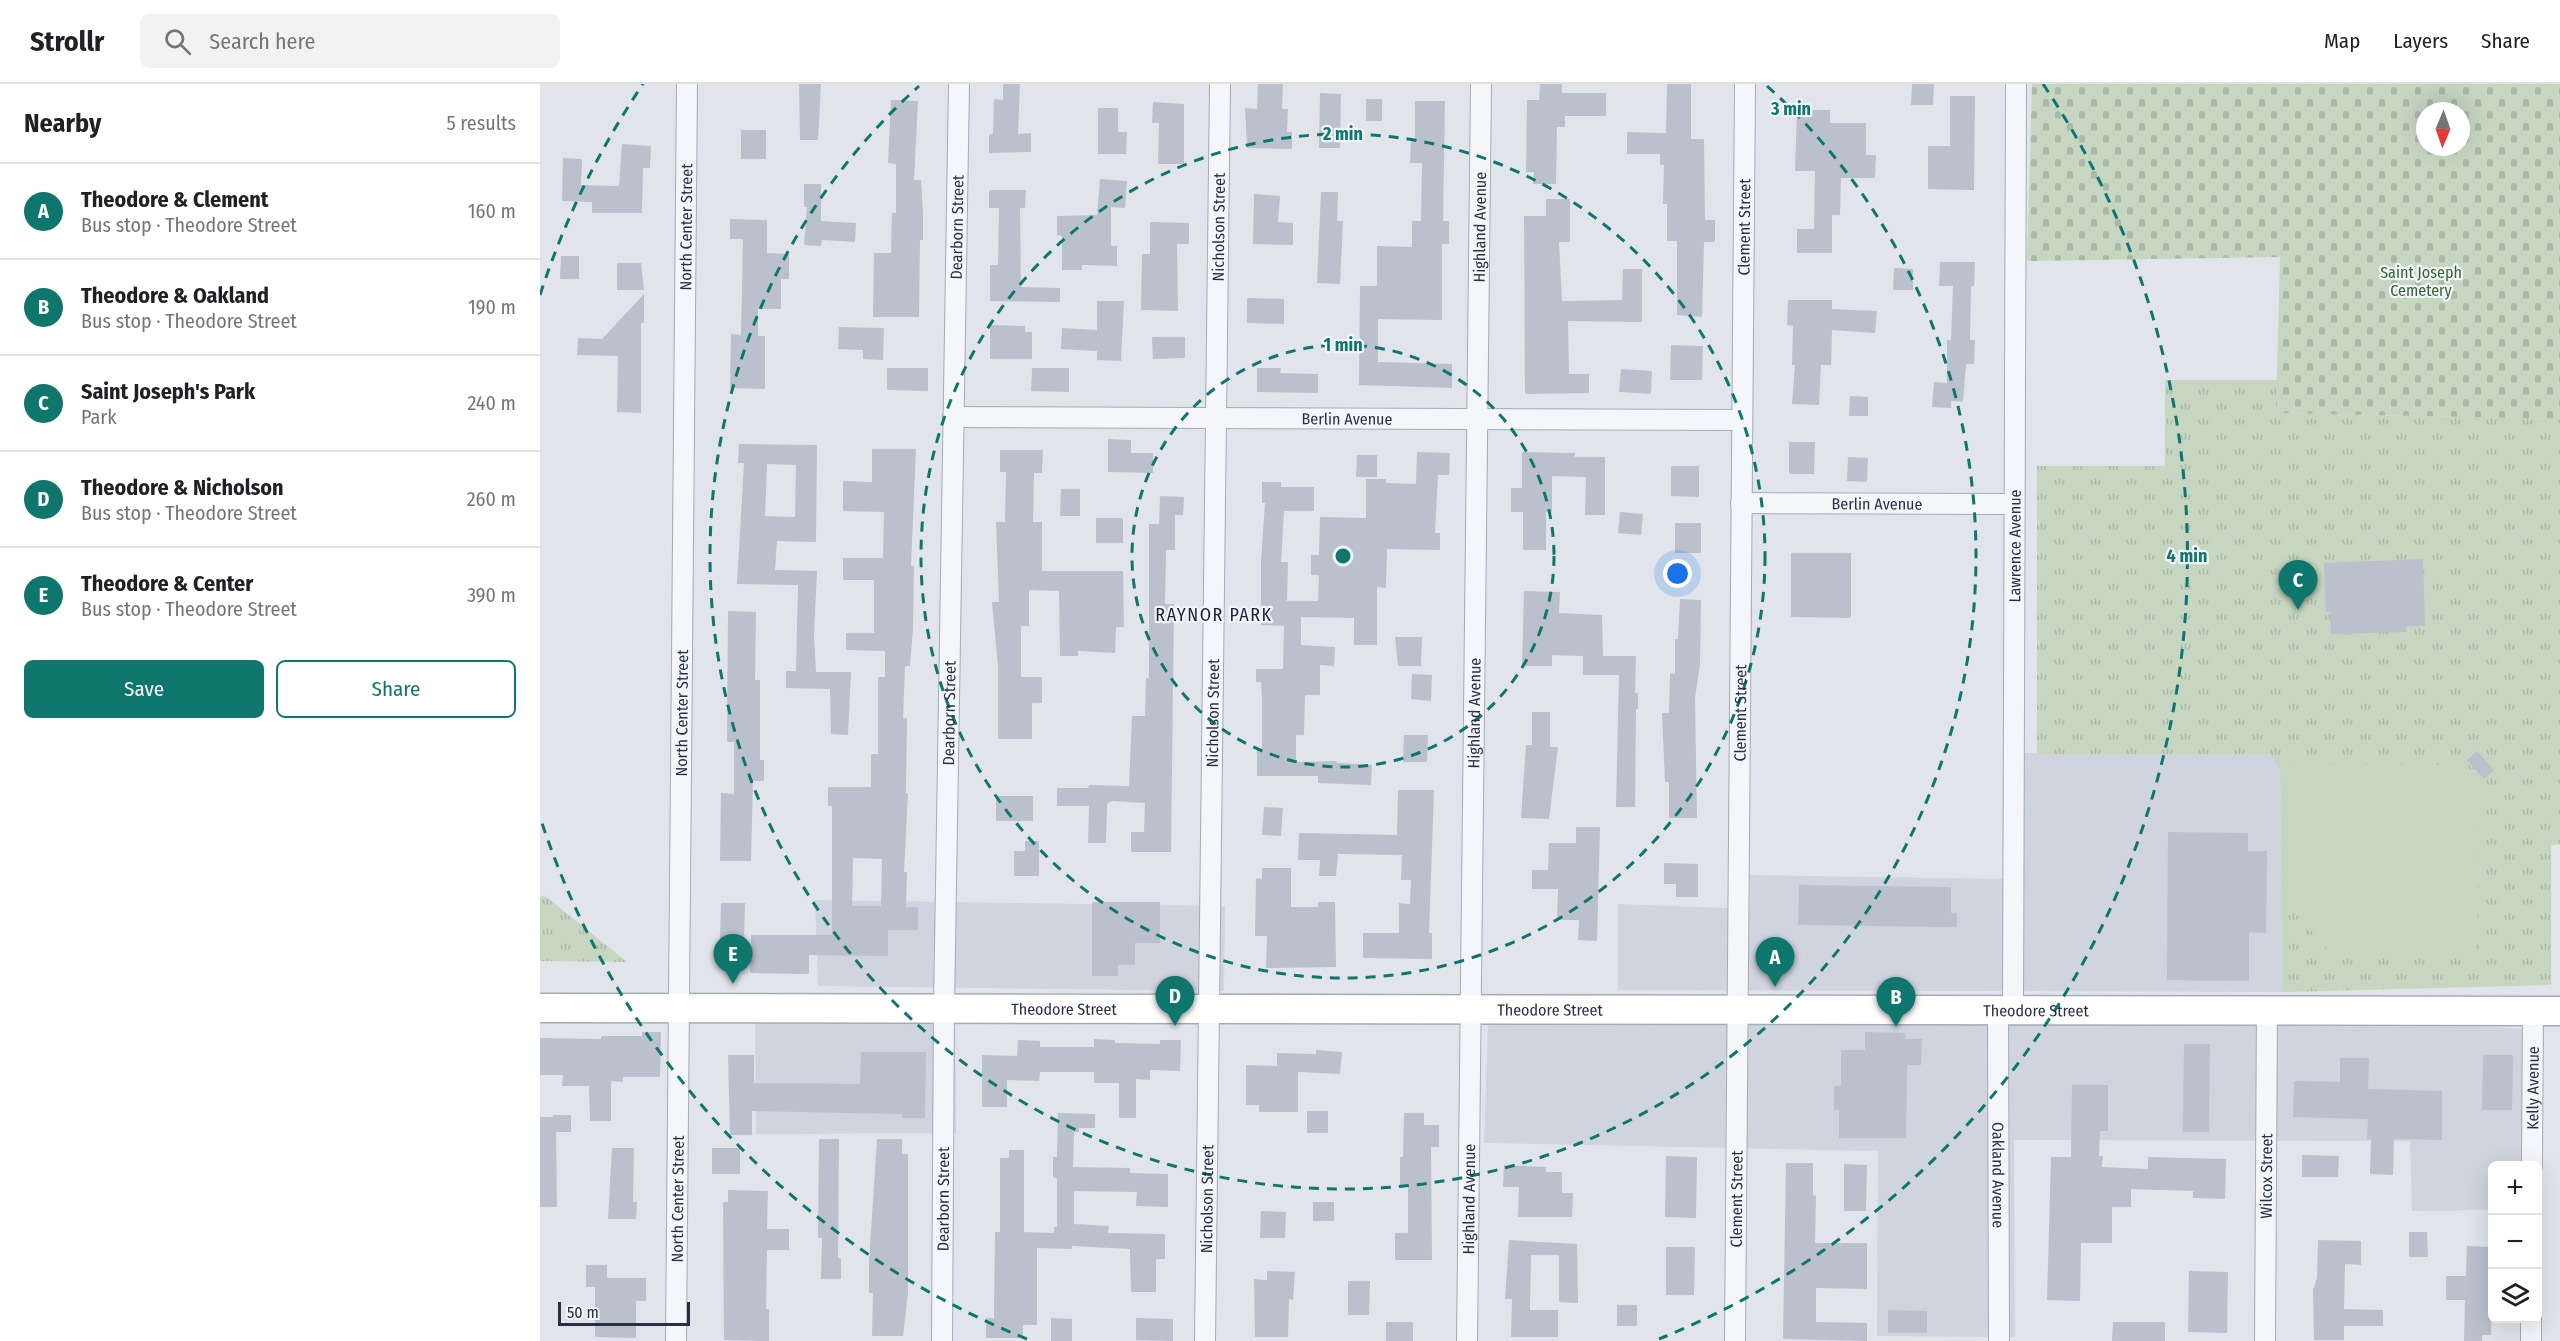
<!DOCTYPE html>
<meta charset="utf-8">
<style>
:root{--surface:#fff;--page:#f2f2f2;--text:#202124;--muted:#757577;--line:#e0e0e0;--accent:#0f766e}
body{margin:0;font-family:"Fira Sans Condensed",sans-serif;background:var(--page);color:var(--text)}
.controls{position:absolute;right:18px;bottom:18px;display:grid;overflow:hidden;border-radius:9px;box-shadow:0 6px 24px #0002}
.controls button{width:54px;height:54px;display:grid;place-items:center;padding:0;border:0;border-bottom:2px solid var(--line);background:var(--surface);color:var(--text);font:30px sans-serif}
.compass{position:absolute;left:1876px;top:18px;width:54px;height:54px;border-radius:50%;background:var(--surface);box-shadow:0 6px 24px #0002;rotate:182deg}
.scale{position:absolute;left:18px;bottom:15px;width:132px;box-sizing:border-box;padding-left:6px;border:3px solid #273145;border-top:0;font-size:16px;line-height:21px;white-space:nowrap;color:#273145;-webkit-text-stroke:4px #f1f4f8;paint-order:stroke}
.you{position:absolute;left:1138px;top:490px;width:21px;height:21px;margin:-15px;border:4px solid #fff;border-radius:50%;background:#1a73e8;box-shadow:0 0 0 9px #1a73e833}
.badge{display:grid;place-items:center;width:39px;height:39px;border-radius:50%;background:var(--accent);color:#fff;font-size:20px;font-weight:700}
.pin{position:absolute;translate:-50% -50px;filter:drop-shadow(0 2px 3px #0008)}
.pin::after{content:'';position:absolute;top:32px;width:21px;height:18px;background:inherit;clip-path:polygon(0 0,100% 0,50% 100%)}
.list{margin:0;padding:0;list-style:none}
h2{display:flex;justify-content:space-between;align-items:center;height:78px;margin:0;padding:0 24px;font-size:26px}
h2 small{font-size:20px;font-weight:400;color:var(--muted)}
.list li{display:grid;grid-template-columns:39px 1fr auto;gap:18px;align-items:center;box-sizing:border-box;height:96px;padding:0 24px;border-top:2px solid var(--line)}
.list b{display:block;font-size:22px;white-space:nowrap}
.list p{margin:0;font-size:20px;white-space:nowrap;color:var(--muted)}
.list em{font-size:20px;font-style:normal;color:var(--muted)}
.actions{display:flex;gap:12px;padding:18px 24px}
.actions a{flex:1;padding:14px 0;border:2px solid var(--accent);border-radius:9px;text-align:center;font-size:21px;color:var(--accent)}
.actions .main{background:var(--accent);color:#fff}
.icon{flex:none;width:33px;height:33px;fill:none;stroke:currentColor;stroke-width:2;stroke-linecap:round;stroke-linejoin:round}
.map{position:relative;flex:none;width:2020px;height:1257px;overflow:hidden}
header{display:flex;align-items:center;gap:36px;box-sizing:border-box;height:84px;padding:0 30px;background:var(--surface);border-bottom:2px solid var(--line)}
header strong{font-size:28px}
nav{display:flex;gap:33px;margin-inline-start:auto;font-size:21px}
.search{width:420px;height:54px;background:var(--page);display:flex;align-items:center;gap:15px;box-sizing:border-box;padding:0 21px;border-radius:9px;color:var(--muted);font-size:22px}
main{display:flex}
aside{flex:1;background:var(--surface)}
.map>svg:first-child{display:block}
.built{fill:#cfd4de}
.grass{fill:url(#grass-tufts)}
.cemetery{fill:url(#cemetery-stones);fill-rule:evenodd}
.pitch{fill:#c6d6c1}
.building{fill:#bac0cc;fill-rule:evenodd}
.lines{fill:none;stroke-linecap:round;stroke-linejoin:round}
.minor-casing{stroke:#a5abb6;stroke-width:22}
.secondary-casing{stroke:#a5abb6;stroke-width:31}
.minor{stroke:#f4f6f9;stroke-width:20}
.secondary{stroke:#fff;stroke-width:28}
.ring{fill:none;stroke:#0f766e;stroke-width:3;stroke-dasharray:10 8}
.labels{text-anchor:middle;dominant-baseline:central;stroke-width:4.5;stroke-linejoin:round;paint-order:stroke}
.street-label{font-size:16px;fill:#273145;stroke:#f1f4f8}
.park-label{font-size:16px;fill:#3a6333;stroke:#f1f4f8}
.neighbourhood-label{font-size:18px;letter-spacing:1.5px;fill:#192236;stroke:#f1f4f8}
.centre{fill:#0f766e;stroke:#f1f4f8;stroke-width:3}
.ring-label{font-size:18px;text-anchor:middle;font-weight:bold;fill:#0f766e;stroke:#f1f4f8;stroke-width:4.5;stroke-linejoin:round;paint-order:stroke}
</style>
<header>
<strong>Strollr</strong>
<div class="search"><svg class="icon" aria-label="search" viewBox="0 0 24 24"><circle cx="10" cy="10" r="6"/><path d="M15 15l6 6"/></svg>Search here</div>
<nav><a>Map</a><a>Layers</a><a>Share</a></nav>
</header>
<main>
<aside>
<h2>Nearby<small>5 results</small></h2>
<ul class="list">
<li><span class="badge">A</span><div><b>Theodore &amp; Clement</b><p>Bus stop · Theodore Street</p></div><em>160 m</em></li>
<li><span class="badge">B</span><div><b>Theodore &amp; Oakland</b><p>Bus stop · Theodore Street</p></div><em>190 m</em></li>
<li><span class="badge">C</span><div><b>Saint Joseph's Park</b><p>Park</p></div><em>240 m</em></li>
<li><span class="badge">D</span><div><b>Theodore &amp; Nicholson</b><p>Bus stop · Theodore Street</p></div><em>260 m</em></li>
<li><span class="badge">E</span><div><b>Theodore &amp; Center</b><p>Bus stop · Theodore Street</p></div><em>390 m</em></li>
</ul>
<div class="actions"><a class="main">Save</a><a>Share</a></div>
</aside>
<div class="map">
<svg width="2020" height="1257" viewBox="0 0 2020 1257">
<defs>
<pattern id="grass-tufts" width="24" height="20" patternUnits="userSpaceOnUse" patternTransform="scale(1.5)"><rect width="24" height="20" fill="#c6d6c1"/><path d="M3 7l-1-3M5 7V3M7 7l1-3M15 17l-1-3M17 17v-4M19 17l1-3" fill="none" stroke="#aab8a7"/></pattern>
<pattern id="cemetery-stones" width="16" height="16" patternUnits="userSpaceOnUse" patternTransform="scale(1.5)"><rect width="16" height="16" fill="#c6d6c1"/><path d="M2 7V4a2 2 0 0 1 4 0v3zM10 15v-3a2 2 0 0 1 4 0v3z" fill="#aab8a7"/></pattern>
</defs>
<rect width="100%" height="100%" fill="#e1e5eb"/>
<path class="built" d="M1467 669H1730L1740 685 1742 908 1078 906V820L1210 825V791L1469 795Z
M275 816 685 822 684 907 278 902Z
M215 933 415 937 416 1049 216 1050Z
M948 938 1953 943 1999 946 2001 1125H1998V1082H1952V1126L1872 1127 1870 1057 1474 1056 1475 1253 1337 1252 1338 1067 944 1059Z"/>
<path class="grass" d="M1625 296H1737L1736 329 2020 335V760L2011 761V901L1742 908 1740 685 1730 670H1497V382H1625Z
M4 811 87 878 0 877V814Z"/>
<path class="cemetery" d="M1492 0H2020V335L1736 329 1740 173 1487 177ZM1885 27H1921V63H1885Z"/>
<path class="pitch" d="M1745 680 1923 681 1939 698 1937 872H1793L1746 817Z"/>
<path class="building" d="M259 0H281L278 56H260Z
M463 0H480L478 50 491 49V68L449 69V50H453L454 15 463 16Z
M718 0H743L742 25H748L747 48H752V65L707 64 705 24 717 25Z
M1000 0H1022V9H1066V32H1025V43H1017L1016 100H993L994 88H986L987 16H999Z
M1127 0H1151V55H1164L1165 136H1175V158H1164L1162 233 1137 231V157H1127V120H1123L1124 81H1120V70H1087V48L1126 49Z
M1372 0H1394L1393 21H1371Z
M780 9 801 10 800 64H779Z
M1410 12H1435L1434 106 1388 105V62H1410Z
M826 15H842V37H826Z
M351 16 378 17 374 96H381L383 129V156H380L379 233H333L334 169H351L352 129H356V80L348 79Z
M875 17H905L903 137H909V160H902V236L838 235V278L912 280V304L819 301 820 202H837V162L872 163V137H881L882 79H870L871 56H875Z
M613 18 644 20V80H618L619 39H612Z
M558 24H578V48H587L586 70H558Z
M1257 26H1290V39H1326V71H1336L1335 94H1301L1300 131H1292V169H1257V145H1274L1275 87H1255Z
M201 46H226V75H201Z
M82 60 111 62 110 84H103L102 129H52V118L22 117 23 74 42 75 41 101 79 102Z
M560 95 587 97 585 124 571 123V162H577V182L542 181V186H522V152L517 151V132L557 131Z
M264 100H281V137L316 139 315 158 282 156 281 162 264 161 267 123H264Z
M449 106H486L485 124H480L481 203 520 204V218L450 217V181H458L459 124H449Z
M781 108H798L797 137H803L800 200 777 199Z
M714 110 740 112 738 138 753 139V161L713 160Z
M1006 115H1030V158H1019L1022 217 1082 216 1083 185H1102V238L1028 237 1029 290H1049V309L985 310 984 132H1006Z
M190 135 227 136V169L249 170V195H241V225H218V252H225V305L190 304 191 250 201 251 203 155H190Z
M610 138 649 139V160H637L638 227 601 226 602 170H610Z
M21 172H39V195H20Z
M1400 178H1435L1434 202H1431L1430 256H1435L1434 280H1426L1423 318 1411 317V324L1392 323 1394 298 1407 299V256H1411L1413 202H1399Z
M77 179H101L104 206H77Z
M1354 184 1373 185V206H1353Z
M104 210V239H101V329L77 328 78 272 37 271 38 254 62 255Z
M707 214 744 215V240L707 239Z
M1248 216H1292V225L1337 227 1335 249 1292 246 1291 281H1281L1279 321 1252 320 1255 281H1252L1253 242 1247 241Z
M557 217H584L581 277 557 276V267L521 265 522 244 557 246Z
M450 241 485 242V248H492V275H450Z
M299 243 344 244 343 276 323 275V266L298 265Z
M612 253H645V274L613 275Z
M1131 261 1163 262 1162 296H1130Z
M347 284H388V307L347 306Z
M492 284H529V308L491 307Z
M717 284H741L740 289 778 290V309L717 308Z
M1081 285 1112 287 1111 310 1079 308Z
M1310 312 1328 313V332H1309Z
M568 355 591 356V369H613V389L568 388Z
M1249 358H1275L1274 390H1249Z
M199 360 277 361 276 458 237 457 235 486 277 487 274 551 276 588H311L308 651 291 650 290 605 246 604V587H256L258 501 197 500 204 379H198ZM227 380 256 381 255 433 225 432Z
M332 365H376L371 482H374L373 544 370 582H365L363 635 367 634 366 709H368L364 788H367L366 823H378V846H348V872L269 871V890L210 889 211 851H292V722H288V703H331V670H338V593H345V567L306 566V549H334V496H303V474H343L344 428 303 427V397L332 398ZM313 774 342 775 341 822H312Z
M460 366H503L502 389H494L493 438H502V487H583L584 543H576L575 569 538 567V572H520L519 507 489 506V542H481V593H502V619H492V655H458V583L452 518H459L456 438H465L466 388H460Z
M877 368 910 369 909 391H898L895 449H900V466L847 465 846 504 837 503V561H814V534L761 533V561L795 563 794 582 780 581V611H765L764 651H756V678L797 677V679L832 681 831 701 778 699V692H717V665H722V614L721 598H716V585H743L744 542 721 541V477L725 419H722V398H741V403H774V427H744L741 478H748L747 517H778L779 491H771V471H779L780 433 826 434V395H846V399L876 400Z
M982 368 1035 369V373H1065V431H1045L1046 393 1012 392V428H1006V466H983V428H971V404H982Z
M817 371H837V393H816Z
M1308 373 1328 374 1327 398 1307 397Z
M1131 382H1159V413L1131 412Z
M521 405H540V432H520Z
M620 412 644 413 643 431H635V466H626L625 520H634L631 768H591V748H604L605 719 571 717 567 720 566 759H548L549 722H517V704H548L549 701 589 702 592 632H605L606 594H609V440H619Z
M1080 428 1103 430 1101 451 1078 449Z
M556 434H583V459H556Z
M1135 439H1161V469H1135Z
M1251 469H1311V534L1251 533Z
M1883 475 1885 542H1866V548L1791 550 1790 528H1786L1784 479Z
M984 507 1020 508 1019 529 1062 531 1063 572H1096L1095 609H1098V625H1096L1095 723H1076L1079 591H1043V572L1012 571V582H982Z
M1140 515 1161 516 1160 580 1155 614 1157 734H1129V698H1125L1122 629H1129L1130 589 1135 590V555H1138Z
M188 527 216 528 215 596H220V676H224V697H213L211 777H180L181 709 194 710V658H187Z
M855 553H882L881 582H858Z
M872 590 892 591 891 617 871 615Z
M992 628H1010V663H1018L1009 735 981 734 986 661H992Z
M864 651H888L887 678H863Z
M1937 667 1954 686 1944 695 1927 676Z
M858 706H894L889 849H892V875L823 874V849H859V819L870 820 871 796H861L862 771 798 770 796 792H779L780 776H758L759 749 857 751Z
M456 712H493V737H456Z
M724 723 743 724 741 752 722 751Z
M1036 743H1060L1057 857 1038 856 1039 836H1017L1018 805H992V786H1008L1009 759H1036Z
M1628 748 1708 749V767H1727L1726 849 1709 848V897L1627 896Z
M485 757H499V792H474V767H485Z
M1124 779 1158 780V813H1136V800H1124Z
M722 784H751V823H778V818H795L796 883 726 884 727 852H715L716 794 722 795Z
M1259 801 1411 803V829H1417V843L1258 841Z
M552 818H620V859H595V881H578V892H552Z
M181 819H205L204 856 180 855Z
M102 948H121L120 993H83V998L71 997V1037H50L49 1002H22L23 991H0V954L61 955V952H102Z
M1325 948 1366 949 1365 955H1382L1381 981H1367L1366 1054H1299V1026H1294V1002H1301V966H1325Z
M554 955 575 956V959L620 960V956H641L640 987 610 986V996L596 995V1034H579V999H554V988H500L499 997 467 996V1023H442V971L477 972 478 956 500 957V963H554Z
M1644 960H1670L1669 1048H1643Z
M776 966 802 968 800 990 758 988V1028H719V1021H706V981L737 982V969L776 970Z
M321 968H386L385 1034H362V1030L212 1027V1051H190L188 971H214V999L320 1000Z
M1943 971H1973L1972 1026H1942Z
M1800 974H1829L1828 1005 1902 1007V1056L1854 1055 1853 1091 1830 1090 1831 1055H1827L1828 1035 1753 1033 1754 997 1800 998Z
M1532 1001H1568V1047H1560L1559 1072H1563L1562 1083 1608 1085V1073L1686 1075 1685 1115 1653 1114V1107L1591 1105V1123H1572V1159H1541L1540 1217 1507 1216 1511 1073H1531Z
M767 1027H788V1049H767Z
M518 1029 555 1030V1044H539V1048H534L533 1083 590 1084V1089L628 1090V1123L596 1122 597 1108 534 1107V1140L569 1142 568 1149 625 1150V1175H616V1208H591L590 1165 532 1162V1165L497 1164V1241H483V1254H446V1234H454L455 1148H460V1074H469V1066H484V1148L514 1149V1143H517V1094H513V1073H517Z
M864 1029H884V1041H899V1063H891L892 1176H855V1149H868V1101H860V1073H863Z
M13 1031H31V1048H16L17 1123H0V1033H13Z
M279 1055H299L298 1174H301V1195H281L282 1154H278Z
M337 1055H362V1070H368V1209L363 1252H332L333 1209H329V1178Z
M72 1064H94L93 1118H97L96 1135H68Z
M172 1064H200V1090H172Z
M1762 1071 1799 1072 1798 1093H1762Z
M1126 1072 1157 1073 1156 1134 1125 1133Z
M1246 1079H1273V1111L1276 1112 1275 1159H1327V1205L1276 1204V1238L1327 1239V1257L1243 1255Z
M1304 1080 1327 1081 1326 1127H1304Z
M964 1081 1006 1083V1088H1022V1109H1033L1032 1133H978L979 1103H963Z
M188 1106 228 1107 227 1145H249V1166H227L226 1225H229V1257L184 1256 183 1118H188Z
M773 1118H794V1137H773Z
M721 1127 746 1128 745 1154H720Z
M1869 1148H1887L1888 1173H1869Z
M969 1156 1037 1160 1038 1219 1019 1218V1171H991L990 1226H1018V1253H971L972 1215H965Z
M1778 1156 1821 1157V1181L1805 1180 1804 1225 1843 1226V1242H1804V1256H1774L1773 1206 1777 1194Z
M1927 1162 1953 1163 1951 1251H1942V1257H1924L1925 1216H1906V1192H1926Z
M1126 1163H1155L1154 1211H1126Z
M46 1181H67V1194H106V1217H96V1254L55 1253V1203H46Z
M727 1187 755 1188 753 1216 749 1215 748 1253H715L714 1195 727 1196Z
M1649 1187 1688 1188 1687 1249 1648 1248Z
M808 1197H830L829 1231H808Z
M1077 1221H1097V1242H1077Z
M1348 1226 1387 1227V1249H1348Z
M511 1234 532 1235V1257H511Z
M596 1234 633 1235V1257L596 1256Z
M846 1238H873V1257H846Z
M1573 1238H1625V1257H1572Z"/>
<g class="lines">
<g class="minor-casing">
<g id="minor">
<path id="s1" d="M413 333 1202 336"/>
<path id="s2" d="M1201 419 1474 420"/>
<path id="s3" d="M1458 926 1459 1257"/>
<path id="s4" d="M1473 926 1476 0"/>
<path id="s5" d="M1992 1082 1993 927"/>
<path id="s6" d="M136 1257 147 0"/>
<path id="s7" d="M402 1257 404 924 419 0"/>
<path id="s8" d="M665 1257 680 0"/>
<path id="s9" d="M927 1257 941 0"/>
<path id="s10" d="M1195 1257 1205 0"/>
<path id="s11" d="M1725 1257 1727 926"/>
<path d="M1991 1257V1234"/>
</g>
</g>
<g class="secondary-casing">
<g id="secondary">
<path id="s12" d="M0 924 2020 927"/>
</g>
</g>
<use href="#minor" class="minor"/>
<use href="#secondary" class="secondary"/>
</g>
<g class="ring">
<circle cx="803" cy="472" r="211"/>
<circle cx="803" cy="472" r="422"/>
<path d="M1227 2A633 633 0 1 1 379 2"/>
<path d="M487 1255A844 844 0 0 1 0 733M0 211A844 844 0 0 1 103 0M1503 0A844 844 0 0 1 1119 1255"/>
</g>
<g class="labels">
<g class="street-label">
<text stroke="none"><textPath href="#s6" startOffset="1114">North Center Street</textPath></text>
<text stroke="none"><textPath href="#s7" startOffset="1114">Dearborn Street</textPath></text>
<text stroke="none"><textPath href="#s8" startOffset="1114">Nicholson Street</textPath></text>
<text stroke="none"><textPath href="#s9" startOffset="1114">Highland Avenue</textPath></text>
<text stroke="none"><textPath href="#s10" startOffset="1114">Clement Street</textPath></text>
<text stroke="none"><textPath href="#s1" startOffset="394">Berlin Avenue</textPath></text>
<text stroke="none"><textPath href="#s2" startOffset="136">Berlin Avenue</textPath></text>
<text stroke="none"><textPath href="#s4" startOffset="464">Lawrence Avenue</textPath></text>
<text stroke="none"><textPath href="#s6" startOffset="628">North Center Street</textPath></text>
<text stroke="none"><textPath href="#s7" startOffset="628">Dearborn Street</textPath></text>
<text stroke="none"><textPath href="#s8" startOffset="628">Nicholson Street</textPath></text>
<text stroke="none"><textPath href="#s9" startOffset="628">Highland Avenue</textPath></text>
<text stroke="none"><textPath href="#s10" startOffset="628">Clement Street</textPath></text>
<text stroke="none"><textPath href="#s12" startOffset="524">Theodore Street</textPath></text>
<text stroke="none"><textPath href="#s12" startOffset="1010">Theodore Street</textPath></text>
<text stroke="none"><textPath href="#s12" startOffset="1496">Theodore Street</textPath></text>
<text stroke="none"><textPath href="#s5" startOffset="78">Kelly Avenue</textPath></text>
<text stroke="none"><textPath href="#s3" startOffset="165">Oakland Avenue</textPath></text>
<text stroke="none"><textPath href="#s11" startOffset="165">Wilcox Street</textPath></text>
<text stroke="none"><textPath href="#s6" startOffset="142">North Center Street</textPath></text>
<text stroke="none"><textPath href="#s7" startOffset="142">Dearborn Street</textPath></text>
<text stroke="none"><textPath href="#s8" startOffset="142">Nicholson Street</textPath></text>
<text stroke="none"><textPath href="#s9" startOffset="142">Highland Avenue</textPath></text>
<text stroke="none"><textPath href="#s10" startOffset="142">Clement Street</textPath></text>
</g>
<g class="park-label">
<text x="1881" y="188">Saint Joseph<tspan x="1881" dy="18">Cemetery</tspan></text>
</g>
<g class="neighbourhood-label">
<text x="674" y="531">RAYNOR PARK</text>
</g>
</g>
<circle cx="803" cy="472" r="9" class="centre"/>
<g class="ring-label">
<text x="1251" y="31">3 min</text>
<text x="803" y="56">2 min</text>
<text x="803" y="267">1 min</text>
<text x="1647" y="478">4 min</text>
</g>
</svg>
<div class="controls">
<button>+</button>
<button>−</button>
<button><svg class="icon" aria-label="layers" viewBox="0 0 24 24"><path d="M12 4l9 5-9 5-9-5zM3 14l9 5 9-5"/></svg></button>
</div>
<svg class="compass" viewBox="-18 -18 36 36"><path d="M0-13l5 13h-10z" fill="#e53935"/><path d="M0 13l5-13h-10z" fill="#757577"/></svg>
<div class="scale">50 m</div>
<div class="you"></div>
<div class="pin badge" style="left:1235px;top:903px">A</div>
<div class="pin badge" style="left:1356px;top:943px">B</div>
<div class="pin badge" style="left:1758px;top:526px">C</div>
<div class="pin badge" style="left:635px;top:942px">D</div>
<div class="pin badge" style="left:193px;top:900px">E</div>
</div>
</main>
